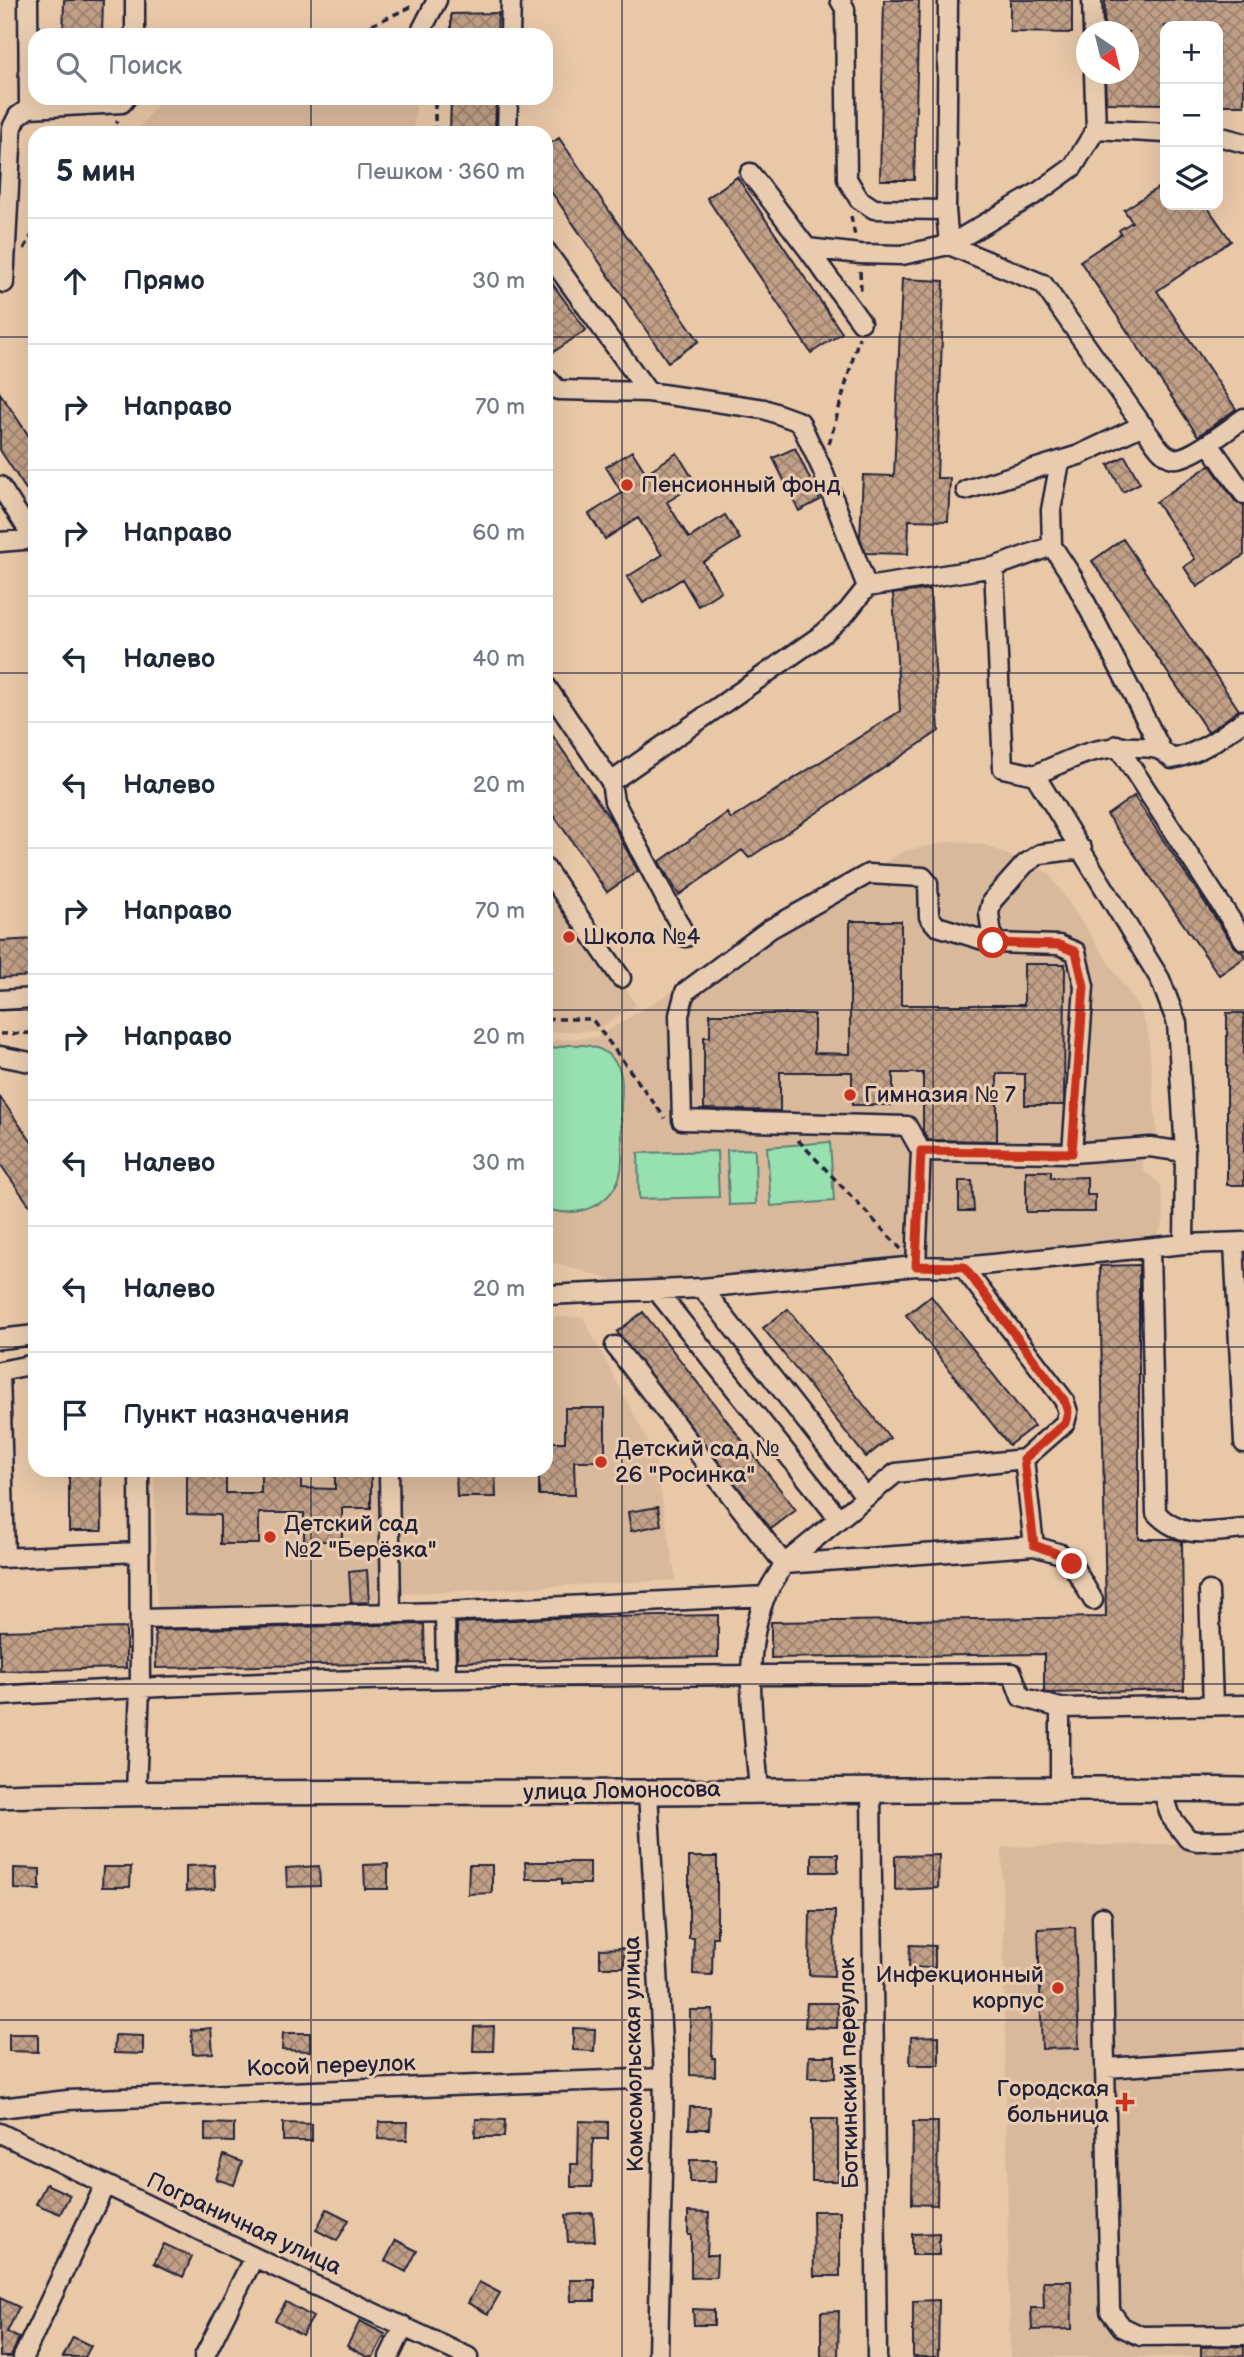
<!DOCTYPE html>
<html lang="ru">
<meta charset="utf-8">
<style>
:root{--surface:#fff;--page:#f2f2f3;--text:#1f2937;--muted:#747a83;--line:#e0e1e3}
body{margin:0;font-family:"Balsamiq Sans",sans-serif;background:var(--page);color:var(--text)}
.controls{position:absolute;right:21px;top:21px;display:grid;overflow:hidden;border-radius:14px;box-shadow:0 7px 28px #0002}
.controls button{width:63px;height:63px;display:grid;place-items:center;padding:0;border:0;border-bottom:2px solid var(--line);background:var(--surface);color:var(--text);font:35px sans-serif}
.compass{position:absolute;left:1076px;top:21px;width:63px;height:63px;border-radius:50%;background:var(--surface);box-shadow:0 7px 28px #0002;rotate:145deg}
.stop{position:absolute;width:21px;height:21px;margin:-16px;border:5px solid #c8321e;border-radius:50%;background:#fff}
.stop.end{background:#c8321e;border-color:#fff;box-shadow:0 2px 7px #0008}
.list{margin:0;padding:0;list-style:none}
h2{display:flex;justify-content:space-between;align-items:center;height:91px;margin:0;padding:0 28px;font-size:30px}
h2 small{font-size:23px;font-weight:400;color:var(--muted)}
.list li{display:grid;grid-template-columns:46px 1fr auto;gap:21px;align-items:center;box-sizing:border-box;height:126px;padding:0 28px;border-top:2px solid var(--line)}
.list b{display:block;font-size:26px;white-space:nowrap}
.list em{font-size:23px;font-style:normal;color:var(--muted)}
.icon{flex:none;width:38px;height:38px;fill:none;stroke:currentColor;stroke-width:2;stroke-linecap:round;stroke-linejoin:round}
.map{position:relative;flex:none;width:1244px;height:2357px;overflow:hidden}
.search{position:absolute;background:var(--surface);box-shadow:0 7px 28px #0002;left:28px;top:28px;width:525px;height:77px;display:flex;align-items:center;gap:18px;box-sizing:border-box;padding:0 24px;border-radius:21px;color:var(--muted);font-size:26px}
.panel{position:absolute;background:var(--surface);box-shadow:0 7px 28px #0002;left:28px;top:126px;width:525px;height:1351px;border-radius:21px}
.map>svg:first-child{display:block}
.built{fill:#d9b99c}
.green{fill:#97e0af;stroke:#5c8175;stroke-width:2}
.building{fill:url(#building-cross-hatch);stroke:#22223b;stroke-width:2}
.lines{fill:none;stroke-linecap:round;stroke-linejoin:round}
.minor-casing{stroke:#22223b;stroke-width:23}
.major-casing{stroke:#22223b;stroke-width:28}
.path{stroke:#22223b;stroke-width:3.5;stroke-dasharray:7 5;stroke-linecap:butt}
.minor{stroke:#e9ccaf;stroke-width:18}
.major{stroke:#e9ccaf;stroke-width:23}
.route{stroke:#c8321e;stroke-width:9}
.grid{fill:none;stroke:#22223b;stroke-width:2;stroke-opacity:0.55}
.poi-dot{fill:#c8321e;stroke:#e9ccaf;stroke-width:2.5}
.labels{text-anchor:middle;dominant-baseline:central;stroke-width:6;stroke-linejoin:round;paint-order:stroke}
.poi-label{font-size:23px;fill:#22223b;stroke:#e9ccaf;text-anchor:start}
.street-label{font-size:23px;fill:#22223b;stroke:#e9ccaf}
</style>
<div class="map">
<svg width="1244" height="2357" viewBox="0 0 1244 2357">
<defs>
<pattern id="building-cross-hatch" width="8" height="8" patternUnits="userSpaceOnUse" patternTransform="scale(1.75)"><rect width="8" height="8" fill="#c1a086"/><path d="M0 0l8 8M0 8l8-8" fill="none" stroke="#9c826f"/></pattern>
</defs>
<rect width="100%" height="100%" fill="#e9c8a8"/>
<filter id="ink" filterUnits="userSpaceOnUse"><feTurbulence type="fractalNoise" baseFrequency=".0143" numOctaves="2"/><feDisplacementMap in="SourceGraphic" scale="14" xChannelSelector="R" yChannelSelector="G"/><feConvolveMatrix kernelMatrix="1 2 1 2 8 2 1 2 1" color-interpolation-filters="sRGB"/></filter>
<g filter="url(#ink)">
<path class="built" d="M162 98H417L413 133H135Z
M952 841 985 845 1049 873 1141 1011 1148 1033 1158 1144 1142 1154 1143 1170 1161 1185 1164 1220 1155 1241 1143 1251 616 1281 546 1260V1045L557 1040 597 1037 904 851Z
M546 870 636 1005 596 1031 546 1032Z
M546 1317H583L654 1453 676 1580 396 1594 395 1470H546Z
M154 1470H383L386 1603 157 1608Z
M1244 1843V2357H1010L1002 1847Z"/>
<path class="green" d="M568 1045C587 1044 604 1046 616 1063 625 1075 621 1096 621 1110 621 1129 624 1151 621 1170 616 1204 576 1221 546 1208V1050Z
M830 1142 834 1201 771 1206 767 1147Z
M755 1149 756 1204 729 1205 727 1150Z
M717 1151 719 1197 639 1199 638 1153Z"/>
<path class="building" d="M64 0H103L102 35H63Z
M884 0H919L914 180H880Z
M1010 0H1072V33L1010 32Z
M1105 0H1244V105H1218V26H1165V104L1106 103 1105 74H1129V32H1104Z
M498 13 497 35H451V14Z
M451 98H496L495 133H450Z
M559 138 699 341 668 362 546 184V147Z
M737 177 842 333 811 353 707 198Z
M1165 183V205H1206L1231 241 1157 291 1236 409 1198 436 1080 261 1121 234 1119 230 1132 222 1124 210Z
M546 275 586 330 552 353 546 345Z
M902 279 944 281 937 478H950L948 521 909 520 908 554 866 553 860 538 863 475 894 476Z
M0 393 35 445V503L0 450Z
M795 448 820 500 799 511 773 458Z
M632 451 646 473 677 453 696 484 667 502 689 538 725 515 740 539 703 562 721 591 698 606 682 579 643 603 627 577 662 555 638 518 605 539 589 514 622 493 606 467Z
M1125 456 1140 483 1123 492 1108 465Z
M1210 465 1235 501 1244 505V555L1197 587 1184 567 1195 559 1156 502Z
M1123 539 1239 710 1208 732 1092 561Z
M930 589 939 731 749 858 742 850 679 895 659 862 727 813 731 819 900 711 893 594Z
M546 726 612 822 638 871 607 892 546 804Z
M1134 796 1234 946 1244 954V958L1219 975 1107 815Z
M850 921H901V1005H1024V964H1065L1064 1105H1025V1074H997V1141L928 1140 923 1131V1073H893V1105H852V1072H780V1111L704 1109V1037H710V1014H814V1053L850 1054Z
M35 939V976L0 978V941Z
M1227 1013H1244V1185H1227Z
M0 1097 35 1147V1213L0 1164Z
M1026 1171H1051V1178L1087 1177V1195H1095V1212H1026Z
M959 1181H972L974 1211H959Z
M1139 1265V1539H1174L1182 1541 1184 1690 1047 1693 1044 1692V1654L771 1658V1622L1106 1617 1100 1266Z
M931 1296 1034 1426 1009 1445 906 1315Z
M788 1309 890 1438 866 1457 763 1328Z
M643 1312 796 1510 771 1529 617 1332Z
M565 1408H605V1461H574L575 1495H539V1470H546V1442H565Z
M69 1470H101L102 1531H69Z
M187 1470H226V1493H261V1470H301V1488L335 1489V1470H371V1508H342V1541H304V1513H259V1544H220V1515L187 1514Z
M456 1470H495L496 1497H457Z
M658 1507 661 1525 631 1531 628 1512Z
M367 1570 369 1602 351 1603 349 1572Z
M718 1615V1657L457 1662V1623L550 1618Z
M424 1624 425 1663 156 1668 155 1630Z
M126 1628V1668L0 1671V1631Z
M812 1854H838V1872H812Z
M939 1855 938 1888 895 1890V1856Z
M689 1857H717V1937H713L712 1975 693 1974 694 1938H689Z
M525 1862H590V1884H562V1879H526Z
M388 1864V1889H365L364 1865Z
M214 1865 215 1889 186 1891V1866Z
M469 1865H492V1893L468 1894Z
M319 1866 320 1886 287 1887 286 1868Z
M103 1867H131L130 1887H102Z
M14 1868 40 1869V1890L14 1889Z
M810 1911H835L834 1976 809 1975Z
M1075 1927 1079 2048 1042 2049 1038 1929Z
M910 1945 935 1946V1968L909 1967Z
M624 1948V1967H600V1949Z
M807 2003H838L837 2028 805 2027Z
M690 2010H713L712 2058H715V2076L690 2075Z
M494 2026 493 2051H473L474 2027Z
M211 2028 213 2053 193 2054 191 2030Z
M573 2028 595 2029 594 2051 573 2050Z
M283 2033H310V2051L282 2050Z
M9 2034H38V2052L9 2051Z
M115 2035 143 2036V2054L114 2053Z
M939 2036V2065H910L911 2037Z
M809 2056H835V2078H808Z
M690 2107H710L709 2129H689Z
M476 2119 505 2120 504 2137H475Z
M812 2119H838V2181H812Z
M579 2121 608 2122V2139H593L592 2187H571V2164H578Z
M379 2122H408L407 2140 378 2139Z
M913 2122H938L937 2205 912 2204Z
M205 2123 234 2124V2142L205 2141Z
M283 2123 312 2124V2141H283Z
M224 2155 242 2162 234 2185 216 2179Z
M690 2160H716L715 2182H690Z
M46 2184 70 2195 60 2214 36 2204Z
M327 2209 349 2220 337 2241 316 2230Z
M813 2211H840V2276H814Z
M688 2212 709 2213 707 2255H717L716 2277 691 2278V2235H688Z
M593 2213 595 2241 568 2242 566 2215Z
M939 2233V2255H912V2234Z
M396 2240 417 2251 406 2272 385 2261Z
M164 2244 192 2257 183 2277 154 2263Z
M570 2280H595V2301H571Z
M1043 2281H1071L1072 2329 1032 2330 1031 2308H1044Z
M479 2282 500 2293 488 2314 468 2303Z
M0 2298 19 2307 7 2332 19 2338 11 2357H0Z
M939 2300 938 2357H913V2301Z
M286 2302 313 2317 302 2335 275 2320Z
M693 2309 714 2310V2325H694Z
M839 2311 838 2357H821V2312Z
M360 2321 385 2334 373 2357H367L347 2346Z
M73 2337 91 2346 85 2357H63Z
M1244 2346V2356L1201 2357V2347Z"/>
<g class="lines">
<g class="minor-casing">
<path id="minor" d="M840 0 845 9 847 179 859 199 874 209 946 210
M948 0 946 210 949 245
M1092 0 1093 32
M135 35V0
M419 35 437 0
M510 35 511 0
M29 108 122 103 126 98
M1096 129 1165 133
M507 133 508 98
M1218 136 1244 143
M750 173 807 248 860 254 902 255 949 245 1037 193 1073 167 1096 129 1094 74
M949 245 1043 284 1150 436C1156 444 1163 456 1173 458 1187 462 1232 427 1244 418
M807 248 861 322
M546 251 648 392
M4 283 12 128 18 116 29 108 28 0
M546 377 558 390 648 392 764 409 800 422 822 469 867 587 994 567 1052 546 1051 510 1060 462
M1209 444 1244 494
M0 486 34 539
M966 490 1079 455 1143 425
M0 542 35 539
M1052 546 1073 578 1161 749
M994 567 1003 768 1035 775 1160 979 1177 1023 1185 1152 1184 1244
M546 686 611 782 824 633 847 612 867 587
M1117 745 1244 940
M1035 775C1071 759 1097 744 1138 747 1155 748 1159 747 1172 759 1201 753 1221 737 1244 720
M611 782 614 801 686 937
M546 869 621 978
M993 943 989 913 992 901 1025 864 1040 854 1082 849
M0 1000 35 998
M0 1056 35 1063
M921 1151 1072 1153 1150 1147 1185 1152
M1234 1243 1244 1443
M1150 1249 1156 1513C1182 1540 1209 1532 1244 1529
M916 1266 921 1151 907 1126 682 1120 679 1015 685 992 770 929 868 874 923 877 928 883 929 917 937 926 993 943 1059 945 1076 952 1084 986 1072 1153
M702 1288 865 1496
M657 1291 839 1519 896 1473 1024 1459 1065 1423 1068 1412 1064 1400 963 1267
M546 1295 702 1288 916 1266 963 1267 1184 1244 1244 1242
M0 1339 35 1335
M615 1346 784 1564 839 1519
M0 1371 5 1558
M0 1371 35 1364
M1024 1459 1034 1546
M389 1470 391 1613
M0 1558 139 1552
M1209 1591 1213 1705
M445 1612 446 1678
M140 1619 445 1612 766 1596
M0 1696C337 1673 675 1677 1012 1673L1021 1697 1060 1708 1244 1705
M1060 1708V1788
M871 1789 877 2357
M1162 1789 1171 1817 1188 1839 1197 1841 1244 1840
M759 1790C754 1726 741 1658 765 1597 770 1586 778 1575 784 1564L1034 1546 1061 1554 1072 1564 1093 1600
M648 1792 664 2078 658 2357
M136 1793 140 1686 139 1470
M1102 1917 1110 2311 1122 2327 1141 2336 1244 2335
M1106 2068 1244 2059
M0 2108 68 2100 664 2078
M0 2133 254 2257 468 2357
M23 2357 105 2185
M204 2357 254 2257
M389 2357 404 2326"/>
</g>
<g class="major-casing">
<path id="major" d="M0 1796C215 1791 429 1793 644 1792 844 1791 1044 1787 1244 1790"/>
</g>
<path class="path" d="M350 35 415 5
M109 133 118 121
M435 133V98
M851 216 855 236
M24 249 35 230
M860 271 861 291
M829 444 859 337
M546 1019H592L665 1118
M0 1034 35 1033
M798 1140 901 1249"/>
<use href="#minor" class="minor"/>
<use href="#major" class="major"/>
</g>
</g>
<g class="lines" filter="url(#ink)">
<path class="route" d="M993 943 1059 945 1076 952 1084 986 1072 1153 921 1151 916 1266 964 1267 1064 1400 1068 1412 1065 1423 1024 1459 1034 1545 1061 1555 1072 1564"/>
</g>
<path class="grid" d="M311 0V35M622 0V2357M933 0V2357M311 98V133M0 337H35M546 337H1244M0 673H35M546 673H1244M0 1010H35M546 1010H1244M0 1347H35M546 1347H1244M311 1470V2357M0 1684H1244M0 2020H1244"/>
<g class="poi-dot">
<circle cx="627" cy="485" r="7"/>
<circle cx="569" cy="937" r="7"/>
<circle cx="850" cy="1095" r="7"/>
<circle cx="601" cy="1462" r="7"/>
<circle cx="270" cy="1537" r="7"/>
<circle cx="1058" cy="1988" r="7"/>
<path d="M1121.5 2091.5h7v7h7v7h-7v7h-7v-7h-7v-7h7z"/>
</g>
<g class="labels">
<g class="poi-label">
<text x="641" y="485">Пенсионный фонд</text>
<text x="583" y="937">Школа №4</text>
<text x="864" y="1095">Гимназия № 7</text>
<text x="615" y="1449">Детский сад №<tspan x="615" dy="26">26 "Росинка"</tspan></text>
<text x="284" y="1524">Детский сад<tspan x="284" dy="26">№2 "Берёзка"</tspan></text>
<text x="1044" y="1975" text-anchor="end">Инфекционный<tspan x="1044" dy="26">корпус</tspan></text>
<text x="1109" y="2089" text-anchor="end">Городская<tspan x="1109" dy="26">больница</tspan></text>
</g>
<g class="street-label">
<text transform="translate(622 1791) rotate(-1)">улица Ломоносова</text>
<text transform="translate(634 2054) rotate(-91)">Комсомольская улица</text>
<text transform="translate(331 2066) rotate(-2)">Косой переулок</text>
<text transform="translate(849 2073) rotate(-91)">Боткинский переулок</text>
<text transform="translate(244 2224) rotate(25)">Пограничная улица</text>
</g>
</g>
</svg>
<div class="controls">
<button>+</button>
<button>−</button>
<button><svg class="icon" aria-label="layers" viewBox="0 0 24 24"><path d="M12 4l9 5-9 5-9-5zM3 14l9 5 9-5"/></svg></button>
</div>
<svg class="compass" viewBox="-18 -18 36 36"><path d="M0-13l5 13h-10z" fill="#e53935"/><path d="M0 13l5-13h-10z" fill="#747a83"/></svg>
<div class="stop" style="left:993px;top:943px"></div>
<div class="stop end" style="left:1072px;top:1564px"></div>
<div class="search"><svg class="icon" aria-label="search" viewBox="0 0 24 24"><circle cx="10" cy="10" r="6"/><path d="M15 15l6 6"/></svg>Поиск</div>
<section class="panel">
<h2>5 мин<small>Пешком · 360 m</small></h2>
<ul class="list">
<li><svg class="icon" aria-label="ahead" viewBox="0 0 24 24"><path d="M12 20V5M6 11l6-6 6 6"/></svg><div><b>Прямо</b></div><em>30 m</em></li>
<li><svg class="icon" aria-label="right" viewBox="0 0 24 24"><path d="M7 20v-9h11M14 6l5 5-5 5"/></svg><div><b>Направо</b></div><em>70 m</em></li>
<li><svg class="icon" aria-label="right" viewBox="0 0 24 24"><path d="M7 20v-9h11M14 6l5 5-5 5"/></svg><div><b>Направо</b></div><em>60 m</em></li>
<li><svg class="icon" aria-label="left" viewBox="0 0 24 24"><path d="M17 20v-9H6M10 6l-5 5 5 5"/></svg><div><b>Налево</b></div><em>40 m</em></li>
<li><svg class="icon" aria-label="left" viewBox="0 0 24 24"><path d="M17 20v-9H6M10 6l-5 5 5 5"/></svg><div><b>Налево</b></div><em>20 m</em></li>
<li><svg class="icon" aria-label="right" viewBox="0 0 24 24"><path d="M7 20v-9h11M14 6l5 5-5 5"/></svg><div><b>Направо</b></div><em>70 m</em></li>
<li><svg class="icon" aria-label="right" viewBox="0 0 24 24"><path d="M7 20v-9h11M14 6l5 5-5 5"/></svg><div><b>Направо</b></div><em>20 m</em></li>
<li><svg class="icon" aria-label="left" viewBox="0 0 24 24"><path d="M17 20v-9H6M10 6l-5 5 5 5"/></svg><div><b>Налево</b></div><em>30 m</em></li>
<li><svg class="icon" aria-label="left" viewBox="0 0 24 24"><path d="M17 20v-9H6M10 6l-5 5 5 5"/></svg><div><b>Налево</b></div><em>20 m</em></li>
<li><svg class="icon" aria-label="arrive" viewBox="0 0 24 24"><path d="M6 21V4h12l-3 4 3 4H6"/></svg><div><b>Пункт назначения</b></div></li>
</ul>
</section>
</div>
